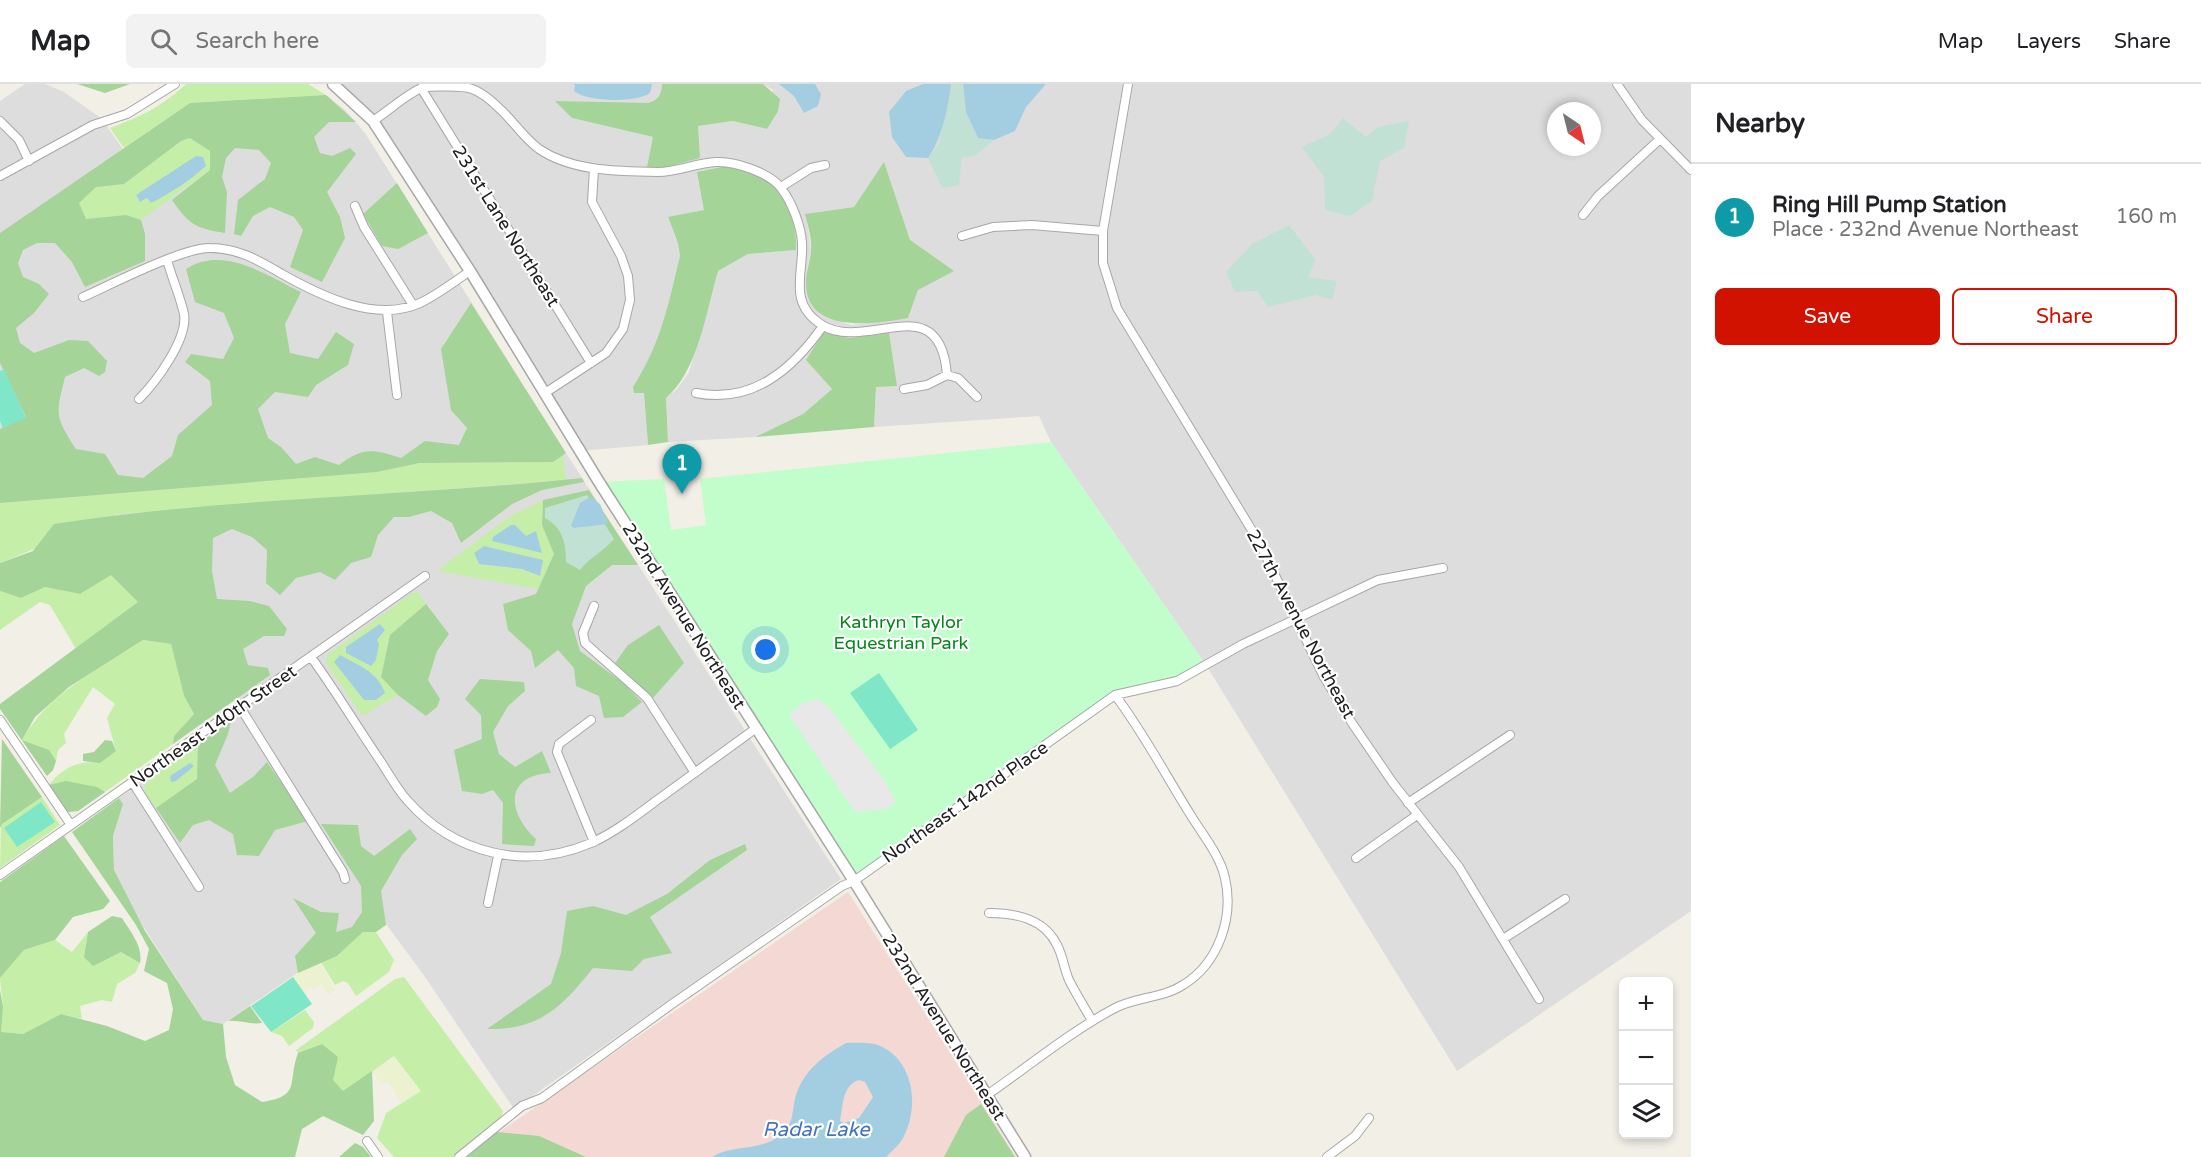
<!DOCTYPE html>
<meta charset="utf-8">
<style>
:root{--surface:#fff;--page:#f2f2f2;--text:#202124;--muted:#757577;--line:#e0e0e0;--accent:#d11200}
body{margin:0;font-family:"Varela Round",sans-serif;background:var(--page);color:var(--text)}
.controls{position:absolute;right:18px;bottom:18px;display:grid;overflow:hidden;border-radius:9px;box-shadow:0 3px 9px #0003}
.controls button{width:54px;height:54px;display:grid;place-items:center;padding:0;border:0;border-bottom:2px solid var(--line);background:var(--surface);color:var(--text);font:30px sans-serif}
.compass{position:absolute;left:1547px;top:18px;width:54px;height:54px;border-radius:50%;background:var(--surface);box-shadow:0 3px 9px #0003;rotate:145deg}
.you{position:absolute;left:766px;top:566px;width:21px;height:21px;margin:-15px;border:4px solid #fff;border-radius:50%;background:#1a73e8;box-shadow:0 0 0 9px #1a73e833}
.badge{display:grid;place-items:center;width:39px;height:39px;border-radius:50%;background:var(--accent);color:#fff;font-size:20px;font-weight:700}
.pin{position:absolute;translate:-50% -50px;filter:drop-shadow(0 2px 3px #0008)}
.pin::after{content:'';position:absolute;top:32px;width:21px;height:18px;background:inherit;clip-path:polygon(0 0,100% 0,50% 100%)}
.list{margin:0;padding:0;list-style:none}
h2{display:flex;justify-content:space-between;align-items:center;height:78px;margin:0;padding:0 24px;font-size:26px}
h2 small{font-size:20px;font-weight:400;color:var(--muted)}
.list li{display:grid;grid-template-columns:39px 1fr auto;gap:18px;align-items:center;box-sizing:border-box;height:108px;padding:0 24px;border-top:2px solid var(--line)}
.list b{display:block;font-size:22px;white-space:nowrap}
.list p{margin:0;font-size:20px;white-space:nowrap;color:var(--muted)}
.list em{font-size:20px;font-style:normal;color:var(--muted)}
.actions{display:flex;gap:12px;padding:18px 24px}
.actions a{flex:1;padding:14px 0;border:2px solid var(--accent);border-radius:9px;text-align:center;font-size:21px;color:var(--accent)}
.actions .main{background:var(--accent);color:#fff}
.icon{flex:none;width:33px;height:33px;fill:none;stroke:currentColor;stroke-width:2;stroke-linecap:round;stroke-linejoin:round}
.map{position:relative;flex:none;width:1691px;height:1073px;overflow:hidden}
header{display:flex;align-items:center;gap:36px;box-sizing:border-box;height:84px;padding:0 30px;background:var(--surface);border-bottom:2px solid var(--line)}
header strong{font-size:28px}
nav{display:flex;gap:33px;margin-inline-start:auto;font-size:21px}
.search{width:420px;height:54px;background:var(--page);display:flex;align-items:center;gap:15px;box-sizing:border-box;padding:0 21px;border-radius:9px;color:var(--muted);font-size:22px}
main{display:flex}
aside{flex:1;background:var(--surface)}
.map>svg:first-child{display:block}
.residential{fill:#dedddd;fill-rule:evenodd}
.commercial{fill:#f3d8d4}
.farmland{fill:#ecf1d0}
.grass{fill:#c5efa9}
.forest{fill:#a4d498}
.wetland{fill:#c2e1d5}
.park{fill:#c1fecb}
.pitch{fill:#7fe6c7}
.parking{fill:#e8e8e8}
.water{fill:#a3cee2;fill-rule:evenodd}
.lines{fill:none;stroke-linecap:round;stroke-linejoin:round}
.minor-casing{stroke:#a7a7a7;stroke-width:10}
.tertiary-casing{stroke:#a7a7a7;stroke-width:13}
.minor{stroke:#fff;stroke-width:8}
.tertiary{stroke:#fff;stroke-width:10}
.labels{text-anchor:middle;dominant-baseline:central;stroke-width:4.5;stroke-linejoin:round;paint-order:stroke}
.street-label{font-size:18px;fill:#202020;stroke:#fff}
.park-label{font-size:18px;fill:#03891a;stroke:#fff}
.water-label{font-size:20px;font-style:italic;fill:#4474b8;stroke:#fff}
</style>
<header>
<strong>Map</strong>
<div class="search"><svg class="icon" aria-label="search" viewBox="0 0 24 24"><circle cx="10" cy="10" r="6"/><path d="M15 15l6 6"/></svg>Search here</div>
<nav><a>Map</a><a>Layers</a><a>Share</a></nav>
</header>
<main>
<div class="map">
<svg width="1691" height="1073" viewBox="0 0 1691 1073">
<rect width="100%" height="100%" fill="#f1efe6"/>
<path class="residential" d="M25 0H45L64 8 101 34 123 65 190 19 326 11 345 26 365 49 566 369 841 795 514 1025 423 890 380 832 223 940 203 936 129 820 114 786 113 752 123 720 119 714 247 626 106 411 0 419V17Z
M336 0H662L661 10 656 17 648 20 556 17 572 34 653 53 698 42 733 37 767 45 773 6 763 0H1691V827L1457 987 1206 581 1051 358 1039 332 874 343 876 303 897 301 862 253 849 254 827 248 833 304 803 330 755 353 668 358 666 314 677 305 689 288 718 187 748 170 795 166 704 126 668 134 678 159 680 172 661 250 651 275 633 303 644 309 648 361 580 367 394 68ZM1556 27H1592V63H1556ZM884 79 910 156 918 206 908 234 851 241 819 228 807 187 811 165 806 130 854 123Z"/>
<path class="commercial" d="M848 808 1016 1073H463Z"/>
<path class="farmland" d="M319 875 335 906 329 910 321 900 313 906 310 903 305 907 310 918 293 893Z
M394 972 421 1007 402 1019 388 997 382 1000 372 987Z"/>
<path class="grass" d="M186 0H308L326 11 190 19 124 64 110 44C140 33 163 22 186 0Z
M190 54 210 67V86L141 136 126 131 86 135 79 119 96 102 124 100 181 57Z
M563 371 566 396 119 430 0 479V419L377 388 419 379 553 378Z
M543 416 542 441 554 470 538 505 441 488 439 485 510 432Z
M111 490 139 518 76 565 50 521 40 518 0 546V507L21 514 45 503 80 510Z
M418 508 426 520 390 551 381 593 398 611 362 632 326 579 327 571 412 509Z
M143 556 171 560 184 612 194 630 174 652 173 660 78 727 67 728 49 701C63 683 78 677 100 678L116 667 107 634 115 620 93 603 64 650 66 659 58 666 56 677 49 666 22 656C49 608 99 586 143 556Z
M198 660 197 695 156 724 145 709 144 697Z
M42 713 60 741 0 784 1 740Z
M88 848 84 873 121 868 140 879 135 889 117 900 112 918 102 916 80 922 82 935 61 930 23 950 0 948 3 923 0 894 24 866 55 856 72 868Z
M363 848H376L394 876 389 888 356 912 348 899 343 897 335 901 321 878 337 872Z
M404 893 503 1027 499 1038 453 1073H394L377 1054 386 1029 421 1007 394 972 343 1008 333 996 322 960 298 969 296 966 395 895Z
M305 926 314 938 313 944 289 962 282 952 271 948Z"/>
<path class="forest" d="M77 0H130L105 9Z
M662 0H763L780 15 778 27 767 45 733 37 698 42 700 74 666 83H647L653 53 572 34 555 17 648 19C659 16 661 11 662 0Z
M326 11 356 38H329L314 53 320 69 332 72 350 64 356 70 327 108 340 133 345 154 322 198 290 183 303 146 294 133 270 123 253 132 241 152 234 150 238 116 265 95 271 79 259 66 235 64 226 74 222 93 227 108 225 149C194 144 189 140 172 116L210 86V67L190 54 181 57 124 100 96 103 79 119 86 135 126 131 141 136 145 150V177L85 203 72 178 55 159H37L23 166 18 179 23 193 39 200 49 210 34 229 16 244 20 259 34 269 69 256 88 257 107 277 105 288 99 292 84 284 65 293C56 330 54 331 76 365L105 370 118 391 143 394 172 372 178 351 212 321 210 297 185 278 191 270 223 275 234 254 224 229 195 218 186 185C224 161 266 191 301 208L285 240 290 269 318 275 336 248 354 260 348 281 316 301 308 313 275 308 258 325 268 354 281 363 296 380 315 373 339 381C363 363 373 365 401 374L425 357 459 361 467 344 451 326 441 265 471 219 566 369 553 378 419 379 377 388 0 419V345L26 333 0 279V149L190 19Z
M884 78 910 156 954 187 918 206 908 234C876 240 806 251 806 199 806 188 810 178 811 167 812 155 808 142 805 130L854 123Z
M727 82C737 85 750 87 760 91 784 102 798 141 796 166L748 170 718 187C706 228 698 287 666 314L668 358 648 361 644 309H634L633 303C662 257 667 224 680 172L678 159 668 133 704 126 697 88Z
M397 99 428 149 398 165 382 162 363 130Z
M827 248 849 254 889 249 897 302 876 303 874 343 755 353 803 330 832 305 806 276 823 249Z
M582 394 584 398 542 406 512 420 461 459 452 439 431 427 409 433H394L378 451 371 473 351 479 335 496 320 488 296 494 280 511 266 499 267 466 252 453 232 445 213 454 212 487 217 515 250 517 269 522 287 545 284 552H264L243 565 248 581 268 584 270 591 173 660 174 652 194 630 184 612 171 560 143 556 69 603 35 633 22 656 49 666 56 677 53 686 47 692 0 625V620L138 518 111 491 80 510 45 503 21 514 0 507V479L33 467 54 440C228 413 406 413 582 394Z
M589 406 638 481H612L586 502 572 540 580 567 622 598 642 618 623 633 604 634 599 612 576 602 574 584 558 566 535 584 531 567 508 546 503 520 536 510 554 470 542 441 543 416Z
M426 520 449 550 437 567 428 596 440 615 437 623 426 632 398 611 381 593 390 551Z
M659 541 684 579 653 614 615 579 628 561Z
M480 595 524 598 525 607 508 622 493 648 499 670 515 683 542 667 551 689C504 691 507 729 536 755L534 762 502 760 503 719 493 706 482 710 462 707 454 666 482 655 481 631 465 615Z
M231 637 228 650 215 681 230 709 253 693 267 678 308 737 275 746 259 772 237 771 233 750 209 736 193 741 180 759 156 724 197 695 198 660Z
M2 655 42 713 2 740 0 744Z
M105 656 112 657 116 667 100 679 83 677V670L94 668Z
M66 697 97 703 105 708 78 727 67 728 49 701Z
M119 714 123 720 113 752 114 786 145 847 203 936 223 940 226 973 235 1001 262 1018C302 1012 287 999 298 969L322 960 338 973 333 996 343 1007 372 987 374 1037 363 1051 323 1032 302 1045 295 1073H0V906L3 923 1 948 23 950 61 930 107 942 145 957 169 946 173 925 167 899 144 887 149 865 136 841 72 748Z
M321 740 358 741 361 762 374 772 410 745 417 755 402 771 381 807 386 841 376 848H363L337 872 298 889 295 872 316 849 293 814 321 828 339 829 336 848 352 843 362 828 361 802Z
M64 752 110 817 103 825 73 833 55 856 24 866 0 894V798Z
M745 760 747 766 650 833 672 869 644 875 632 887 593 884C562 923 540 946 487 945L551 900 561 869 567 827 593 822 626 831 667 810 710 776Z
M112 832 122 834C131 849 143 862 140 879L121 868 93 882 84 873 88 848Z
M250 922 262 939C250 941 241 936 228 937Z
M981 1020 1015 1073H944L966 1031Z
M497 1048 539 1052 586 1073H461Z
M355 1059 363 1063 371 1073H339Z"/>
<path class="wetland" d="M951 0H963L966 28 978 54 994 56 976 71 962 74 959 101 942 104 928 74 939 59Z
M1343 34 1366 53 1378 43 1409 37 1404 64 1380 77 1372 117 1350 132 1325 126 1324 93 1302 63 1330 50Z
M1289 141 1316 176 1308 193 1337 197 1332 216 1316 211 1268 223 1257 207 1235 208 1226 188 1252 160Z
M587 411 614 455C603 468 590 473 580 486L566 478C566 459 563 444 545 434V424Z"/>
<path class="park" d="M1051 358 1206 581 1177 597 1115 611 854 797 599 398 664 395 671 446 706 441 700 395Z"/>
<path class="pitch" d="M4 285 26 334 3 344 0 337V287Z
M879 589 918 646 890 665 850 609Z
M41 718 55 738 17 763 4 744Z
M293 893 312 920 271 948 251 922Z"/>
<path class="parking" d="M817 615 828 622 882 693 896 718 886 725 855 728 789 631 801 620Z"/>
<path class="water" d="M572 0H652L650 9C636 19 587 18 574 7L575 1Z
M779 0H815L821 10 818 22 804 29 794 12Z
M923 0H951C948 24 942 55 928 74L906 73 892 53 889 28 906 7Z
M963 0H1046L1026 23 1015 47 994 56 978 54 966 28Z
M196 72 203 73 206 82C189 97 171 109 151 119L147 114 140 118 136 111Z
M590 413 600 420 608 440 574 444 571 442 580 419Z
M511 441H515L526 452 536 447 542 469 492 457 493 453Z
M484 462 543 476 540 492 522 485 479 480 474 469Z
M380 540 385 546 377 556 379 560 376 576 371 582 346 569V563Z
M340 571C358 581 378 588 385 609L376 616H364L334 578Z
M190 679 194 682 176 697 171 698 170 692Z
M846 959C856 959 869 958 878 961 913 975 920 1020 904 1052 901 1059 892 1067 886 1073H712C735 1059 767 1069 785 1046 793 1037 792 1031 794 1020 799 990 821 973 846 959ZM859 996 865 998 873 1013 859 1034 844 1039 840 1037C843 1022 842 1001 859 996Z"/>
<g class="lines">
<g class="minor-casing">
<path id="minor" d="M1128 0 1103 147V179L1117 224 1259 458 1324 593 1352 639 1393 699 1459 783 1539 915
M1617 0 1642 36 1691 86
M421 4 591 279
M0 37 19 56 29 77
M373 37C386 29 409 8 422 4 429 2 465 2 472 5 481 8 494 19 501 26 514 38 524 54 539 65 573 88 619 87 658 88 677 88 696 79 716 78 735 77 770 89 781 104 792 118 801 142 802 159 804 189 787 219 822 241 866 269 940 201 947 291
M0 92 93 41 127 30 175 0
M781 103 811 84 825 81
M355 122 364 143 413 221
M1583 131 1598 112 1659 56
M962 152 993 143 1032 141 1103 147
M83 213C110 201 184 163 210 164 238 164 258 176 282 190 321 212 376 239 420 219 437 211 454 198 470 187
M387 228 397 311
M904 305 927 301 947 291 958 294 977 313
M545 309 606 269 623 245 630 216 628 192 621 172 592 118 594 85
M696 309C752 320 792 286 823 242
M139 315C156 298 188 255 184 230 180 212 172 194 167 176
M594 522 583 549 585 559 647 614 695 689
M311 573C335 606 356 641 379 675 388 688 396 704 407 716 454 770 525 787 591 759 616 748 638 730 660 714 692 691 723 668 755 645
M240 623 343 788 345 795
M0 636 71 741
M591 636 559 660 557 668 594 758
M133 699 199 803
M1408 719 1510 651
M1356 774 1417 731
M0 791 425 492
M488 819 498 772
M989 829C1015 829 1044 834 1057 861 1063 872 1064 885 1069 896 1076 910 1085 924 1092 937
M1503 855 1565 815
M987 1011C1029 982 1070 948 1115 924 1136 913 1163 914 1183 901 1219 879 1234 833 1225 794 1220 771 1202 750 1190 730 1165 690 1143 648 1115 611
M367 1057 378 1073
M459 1073 522 1022 542 1014 672 920 842 802 854 797 1115 611 1177 597 1243 560 1378 496 1443 484
M1327 1073 1355 1052 1369 1034"/>
</g>
<g class="tertiary-casing">
<path id="tertiary" d="M333 0 373 37 470 187 599 398 854 797 1025 1073"/>
</g>
<use href="#minor" class="minor"/>
<use href="#tertiary" class="tertiary"/>
</g>
<g class="labels">
<g class="street-label">
<text transform="translate(506 142) rotate(58)">231st Lane Northeast</text>
<text transform="translate(684 532) rotate(58)">232nd Avenue Northeast</text>
<text transform="translate(1301 540) rotate(62)">227th Avenue Northeast</text>
<text transform="translate(213 642) rotate(-35)">Northeast 140th Street</text>
<text transform="translate(965 718) rotate(-35)">Northeast 142nd Place</text>
<text transform="translate(944 943) rotate(58)">232nd Avenue Northeast</text>
</g>
<g class="park-label">
<text x="901" y="538">Kathryn Taylor<tspan x="901" dy="21">Equestrian Park</tspan></text>
</g>
<g class="water-label">
<text x="816" y="1046">Radar Lake</text>
</g>
</g>
</svg>
<div class="controls">
<button>+</button>
<button>−</button>
<button><svg class="icon" aria-label="layers" viewBox="0 0 24 24"><path d="M12 4l9 5-9 5-9-5zM3 14l9 5 9-5"/></svg></button>
</div>
<svg class="compass" viewBox="-18 -18 36 36"><path d="M0-13l5 13h-10z" fill="#e53935"/><path d="M0 13l5-13h-10z" fill="#757577"/></svg>
<div class="you"></div>
<div class="pin badge" style="left:682px;top:410px;background:#0f9aa8">1</div>
</div>
<aside>
<h2>Nearby<small></small></h2>
<ul class="list">
<li><span class="badge" style="background:#0f9aa8">1</span><div><b>Ring Hill Pump Station</b><p>Place · 232nd Avenue Northeast</p></div><em>160 m</em></li>
</ul>
<div class="actions"><a class="main">Save</a><a>Share</a></div>
</aside>
</main>
